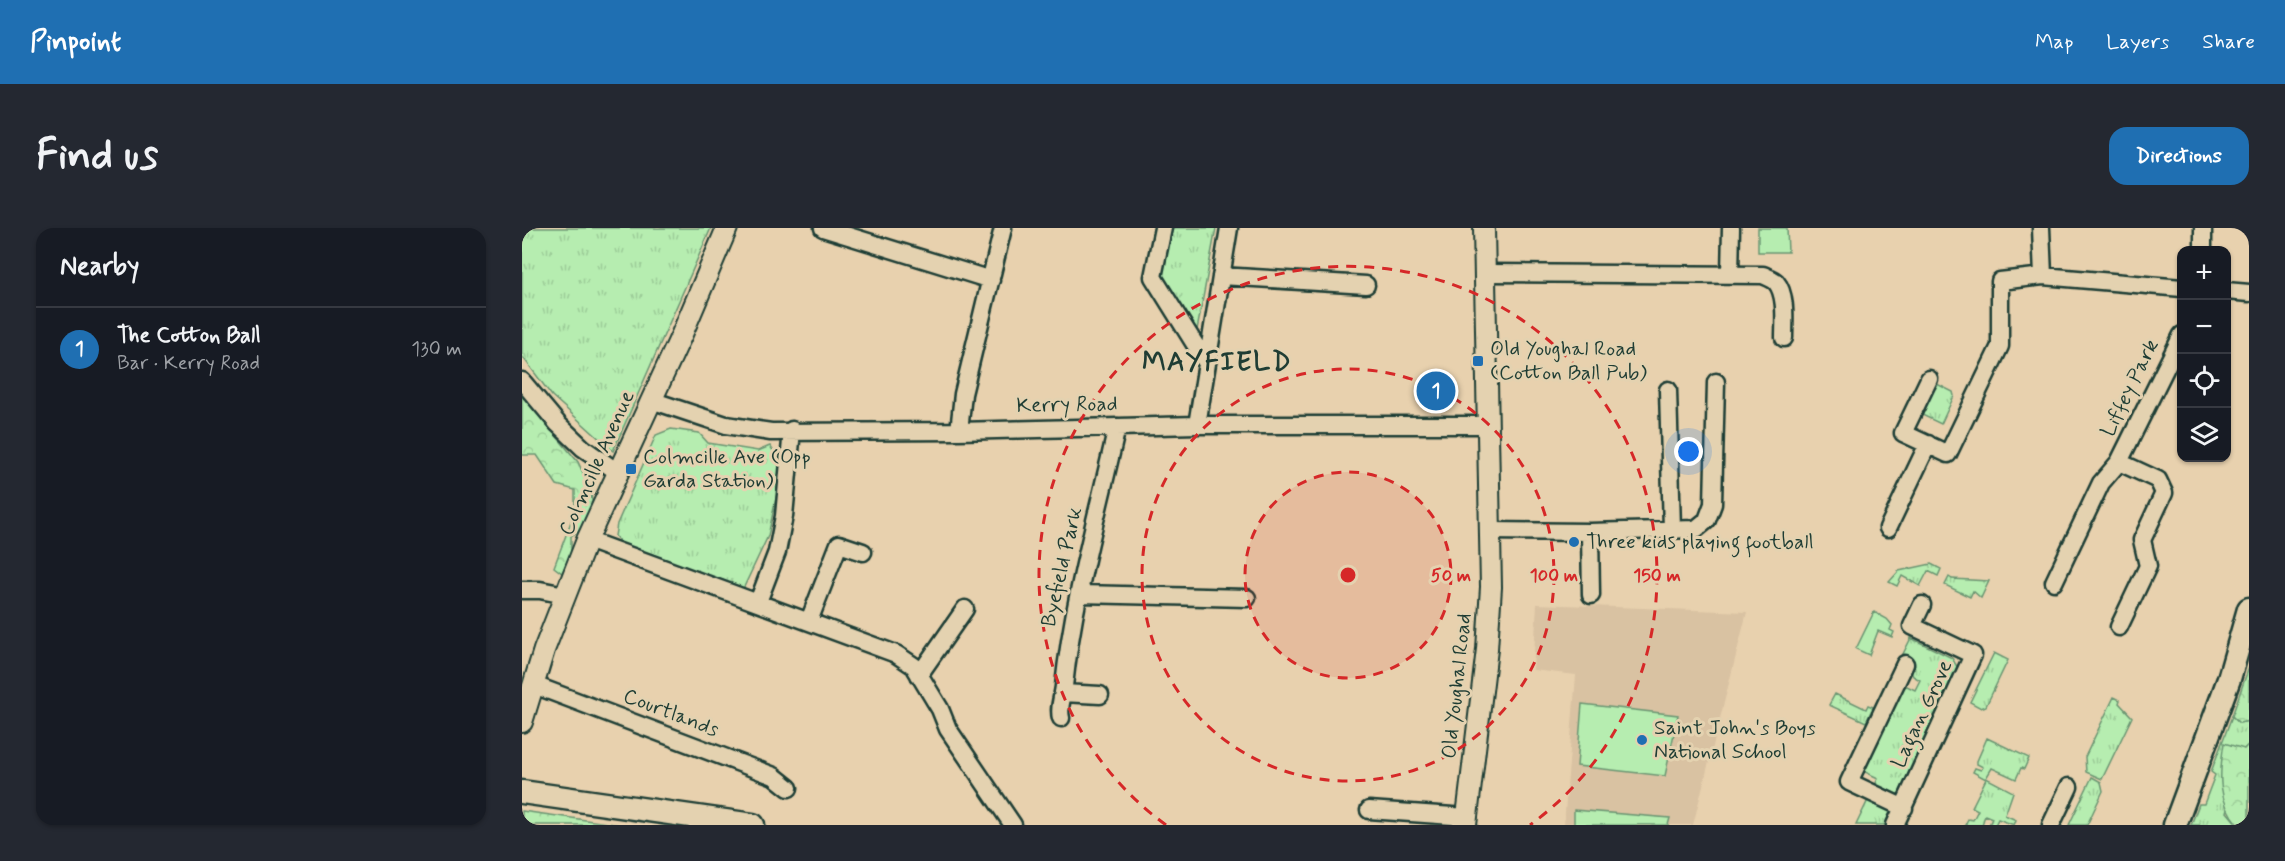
<!DOCTYPE html>
<meta charset="utf-8">
<style>
:root{--surface:#171b24;--page:#242831;--text:#f1f3f6;--muted:#9ea1a6;--line:#363941;--accent:#1f6fb2}
body{margin:0;font-family:Mynerve,sans-serif;background:var(--page);color:var(--text)}
.controls{position:absolute;right:18px;top:18px;display:grid;overflow:hidden;border-radius:12px;box-shadow:0 2px 4px #0004}
.controls button{width:54px;height:54px;display:grid;place-items:center;padding:0;border:0;border-bottom:2px solid var(--line);background:var(--surface);color:var(--text);font:30px sans-serif}
.you{position:absolute;left:1167px;top:224px;width:21px;height:21px;margin:-15px;border:4px solid #fff;border-radius:50%;background:#1a73e8;box-shadow:0 0 0 9px #1a73e833}
.badge{display:grid;place-items:center;width:39px;height:39px;border-radius:50%;background:var(--accent);color:#fff;font-size:20px;font-weight:700}
.pin{position:absolute;translate:-50% -50%;border:3px solid #fff;box-shadow:0 2px 6px #0006}
.list{margin:0;padding:0;list-style:none}
h2{display:flex;justify-content:space-between;align-items:center;height:78px;margin:0;padding:0 24px;font-size:26px}
h2 small{font-size:20px;font-weight:400;color:var(--muted)}
.list li{display:grid;grid-template-columns:39px 1fr auto;gap:18px;align-items:center;box-sizing:border-box;height:84px;padding:0 24px;border-top:2px solid var(--line)}
.list b{display:block;font-size:22px;white-space:nowrap}
.list p{margin:0;font-size:20px;white-space:nowrap;color:var(--muted)}
.list em{font-size:20px;font-style:normal;color:var(--muted)}
.icon{flex:none;width:33px;height:33px;fill:none;stroke:currentColor;stroke-width:2;stroke-linecap:round;stroke-linejoin:round}
.map{position:relative;flex:none;width:1727px;height:597px;overflow:hidden;border-radius:18px}
header{display:flex;align-items:center;gap:36px;box-sizing:border-box;height:84px;padding:0 30px;background:var(--accent);color:#fff}
header strong{font-size:28px}
nav{display:flex;gap:33px;margin-inline-start:auto;font-size:21px}
.intro{display:flex;align-items:center;justify-content:space-between;box-sizing:border-box;height:144px;padding:0 36px}
h1{margin:0;font-size:42px}
.button{padding:15px 27px;border-radius:18px;background:var(--accent);color:#fff;font-size:21px;font-weight:700}
main{display:flex;gap:36px;padding:0 36px}
aside{flex:1;background:var(--surface);border-radius:18px;box-shadow:0 2px 4px #0004}
.map>svg:first-child{display:block}
.built{fill:#d9c2a2}
.grass{fill:url(#grass-tufts);stroke:#6a9572;stroke-width:1.5}
.forest{fill:url(#forest-crowns);stroke:#6a9572;stroke-width:1.5}
.park{fill:#b6edb0;stroke:#6a9572;stroke-width:1.5}
.lines{fill:none;stroke-linecap:round;stroke-linejoin:round}
.minor-casing{stroke:#1f3d34;stroke-width:21}
.tertiary-casing{stroke:#1f3d34;stroke-width:24}
.secondary-casing{stroke:#1f3d34;stroke-width:27}
.minor{stroke:#e4d2b0;stroke-width:16}
.tertiary{stroke:#e4d2b0;stroke-width:20}
.secondary{stroke:#e4d2b0;stroke-width:22}
.ring{fill:none;stroke:#d62828;stroke-width:3;stroke-dasharray:10 8}
.poi-dot{fill:#1f6fb2;stroke:#e4d2b0;stroke-width:2}
.labels{text-anchor:middle;dominant-baseline:central;stroke-width:6;stroke-linejoin:round;paint-order:stroke}
.poi-label{font-size:21px;fill:#1f3d34;stroke:#e4d2b0;text-anchor:start}
.street-label{font-size:21px;fill:#1f3d34;stroke:#e4d2b0}
.district-label{font-size:27px;font-weight:bold;letter-spacing:1.5px;fill:#1f3d34;stroke:#e4d2b0}
.centre{fill:#d62828;stroke:#e4d2b0;stroke-width:3}
.ring-label{font-size:18px;text-anchor:middle;font-weight:bold;fill:#d62828;stroke:#e4d2b0;stroke-width:6;stroke-linejoin:round;paint-order:stroke}
</style>
<header>
<strong>Pinpoint</strong>
<nav><a>Map</a><a>Layers</a><a>Share</a></nav>
</header>
<div class="intro"><h1>Find us</h1><a class="button">Directions</a></div>
<main>
<aside>
<h2>Nearby<small></small></h2>
<ul class="list">
<li><span class="badge">1</span><div><b>The Cotton Ball</b><p>Bar · Kerry Road</p></div><em>130 m</em></li>
</ul>
</aside>
<div class="map">
<svg width="1727" height="597" viewBox="0 0 1727 597">
<defs>
<pattern id="grass-tufts" width="24" height="20" patternUnits="userSpaceOnUse" patternTransform="scale(1.5)"><rect width="24" height="20" fill="#b6edb0"/><path d="M3 7l-1-3M5 7V3M7 7l1-3M15 17l-1-3M17 17v-4M19 17l1-3" fill="none" stroke="#9ccc98"/></pattern>
<pattern id="forest-crowns" width="20" height="18" patternUnits="userSpaceOnUse" patternTransform="scale(1.5)"><rect width="20" height="18" fill="#b6edb0"/><path d="M2 6a3 3 0 1 1 6 0M12 15a3 3 0 1 1 6 0" fill="none" stroke="#9ccc98"/></pattern>
</defs>
<rect width="100%" height="100%" fill="#e8d1ae"/>
<filter id="ink" filterUnits="userSpaceOnUse"><feTurbulence type="fractalNoise" baseFrequency=".0167" numOctaves="2"/><feDisplacementMap in="SourceGraphic" scale="12" xChannelSelector="R" yChannelSelector="G"/><feConvolveMatrix kernelMatrix="1 2 1 2 8 2 1 2 1" color-interpolation-filters="sRGB"/></filter>
<g filter="url(#ink)">
<path class="built" d="M1015 376 1225 384 1171 597H1042L1054 447 1011 442Z"/>
<path class="grass" d="M0 0H189L91 223 30 168 0 128Z
M648 0H694L675 102 637 47Z
M1413 155 1431 164 1432 168 1419 196 1398 186Z
M149 201 177 205 186 215 236 223 248 218 261 237 246 308 221 361 99 315 93 308 95 296 134 207Z
M1409 336 1419 341 1416 348 1406 343 1398 358 1380 348 1375 358 1367 354 1377 343Z
M1427 349 1430 351 1467 353 1459 370 1451 363 1448 369 1423 357Z
M1352 384 1365 391 1370 397 1368 402 1372 404 1370 409 1356 403 1347 427 1334 421Z
M1389 410 1430 430 1437 442 1379 566 1371 569 1352 560 1356 550 1343 544 1341 541 1379 460 1385 458 1393 462 1398 452 1391 448 1389 443 1392 432 1381 426Z
M1472 425 1486 432 1464 478 1459 480 1448 474Z
M1313 466 1344 481 1346 477 1351 479 1344 494 1307 477Z
M1592 469 1598 472 1597 475 1610 489 1580 551 1564 544 1563 529Z
M1710 488 1717 495 1727 493V516L1722 521 1705 584 1716 597H1669L1677 576H1682L1693 547 1689 544Z
M1465 510 1507 530 1502 541 1499 540 1494 551 1470 540 1464 550 1491 564 1483 587 1494 592 1492 597 1476 591 1473 597H1467L1470 590 1463 587 1460 597H1443L1446 591 1451 592 1456 582 1450 579 1464 551 1451 544 1453 540 1459 542 1461 539 1455 536V533Z
M1570 549 1579 554 1581 563 1565 597H1547Z
M1347 570 1366 579 1370 584 1367 597H1334Z"/>
<path class="forest" d="M0 167 56 234 68 260 72 285 61 300 49 308V326L40 345 32 339 53 283V262L35 257 15 227H0Z
M1727 439V493L1717 495 1710 488Z
M1702 515 1722 521 1727 516V597H1716C1695 572 1697 546 1702 515Z
M0 583 99 597H0Z"/>
<path class="park" d="M1236 0H1265L1266 24H1236Z
M1060 476 1156 487 1143 548 1055 538Z
M1052 582 1148 590 1146 597H1052Z"/>
<g class="lines">
<g class="minor-casing">
<path id="minor" d="M301 0 469 52
M641 0 631 49 684 134
M1519 0 1521 48
M1681 0V22
M963 45 1241 47C1245 49 1251 51 1254 54 1265 67 1262 94 1262 110
M1208 47 1209 0
M699 48 844 57
M1704 63 1727 65
M1407 151 1381 205 1426 226 1478 118V53L1521 48 1660 60
M0 153 36 196 61 220 97 245
M1146 162 1150 301
M129 172 204 197 249 204 437 203 675 197H966
M675 197 707 0
M437 203 441 166 481 0
M1366 300 1406 216
M968 303 1068 304 1174 301 1185 292 1191 276 1194 154
M1068 304 1069 367
M65 312 374 426 392 438 418 481 426 501 491 597
M1532 354 1579 255 1597 234
M0 362H18L43 367
M558 366 725 370
M236 374 255 324 262 288 270 202
M287 393 317 316 341 324
M1597 399 1626 338 1620 312 1642 265 1636 252 1597 234 1660 107
M397 447 443 381
M12 457 252 548 267 560
M541 465 578 467
M539 490C536 479 541 469 542 458 551 371 576 285 595 199
M1382 580 1327 554 1383 436
M847 582 945 589
M1373 597 1451 427 1390 398 1400 377
M1529 597 1547 559"/>
</g>
<g class="tertiary-casing">
<path id="tertiary" d="M0 494 22 422 65 312 160 106 205 0
M944 597 965 421 969 359 962 0"/>
</g>
<g class="secondary-casing">
<path id="secondary" d="M0 564 231 597
M1653 597 1707 451 1727 381"/>
</g>
<use href="#minor" class="minor"/>
<use href="#tertiary" class="tertiary"/>
<use href="#secondary" class="secondary"/>
</g>
</g>
<circle cx="826" cy="347" r="103" fill="#d62828" fill-opacity=".12"/>
<g class="ring">
<circle cx="826" cy="347" r="103"/>
<circle cx="826" cy="347" r="206"/>
<path d="M644 597A309 309 0 1 1 1008 597"/>
</g>
<g class="poi-dot">
<rect x="950" y="127" width="12" height="12" rx="3"/>
<rect x="103" y="235" width="12" height="12" rx="3"/>
<circle cx="1052" cy="314" r="6"/>
<circle cx="1120" cy="512" r="6"/>
</g>
<g class="labels">
<g class="poi-label">
<text x="968" y="121">Old Youghal Road<tspan x="968" dy="24">(Cotton Ball Pub)</tspan></text>
<text x="121" y="229">Colmcille Ave (Opp<tspan x="121" dy="24">Garda Station)</tspan></text>
<text x="1064" y="314">Three kids playing football</text>
<text x="1132" y="500">Saint John's Boys<tspan x="1132" dy="24">National School</tspan></text>
</g>
<g class="street-label">
<text transform="translate(1608 160) rotate(-64)">Liffey Park</text>
<text transform="translate(545 177) rotate(-1)">Kerry Road</text>
<text transform="translate(75 235) rotate(-66)">Colmcille Avenue</text>
<text transform="translate(540 339) rotate(-77)">Byefield Park</text>
<text transform="translate(935 458) rotate(-84)">Old Youghal Road</text>
<text transform="translate(149 485) rotate(21)">Courtlands</text>
<text transform="translate(1400 486) rotate(-65)">Lagan Grove</text>
</g>
<g class="district-label">
<text x="695" y="134">MAYFIELD</text>
</g>
</g>
<circle cx="826" cy="347" r="9" class="centre"/>
<g class="ring-label">
<text x="929" y="353">50 m</text>
<text x="1032" y="353">100 m</text>
<text x="1135" y="353">150 m</text>
</g>
</svg>
<div class="controls">
<button>+</button>
<button>−</button>
<button><svg class="icon" aria-label="locate" viewBox="0 0 24 24"><circle cx="12" cy="12" r="6"/><path d="M12 2v4M12 18v4M2 12h4M18 12h4"/></svg></button>
<button><svg class="icon" aria-label="layers" viewBox="0 0 24 24"><path d="M12 4l9 5-9 5-9-5zM3 14l9 5 9-5"/></svg></button>
</div>
<div class="you"></div>
<div class="pin badge" style="left:914px;top:163px">1</div>
</div>
</main>
